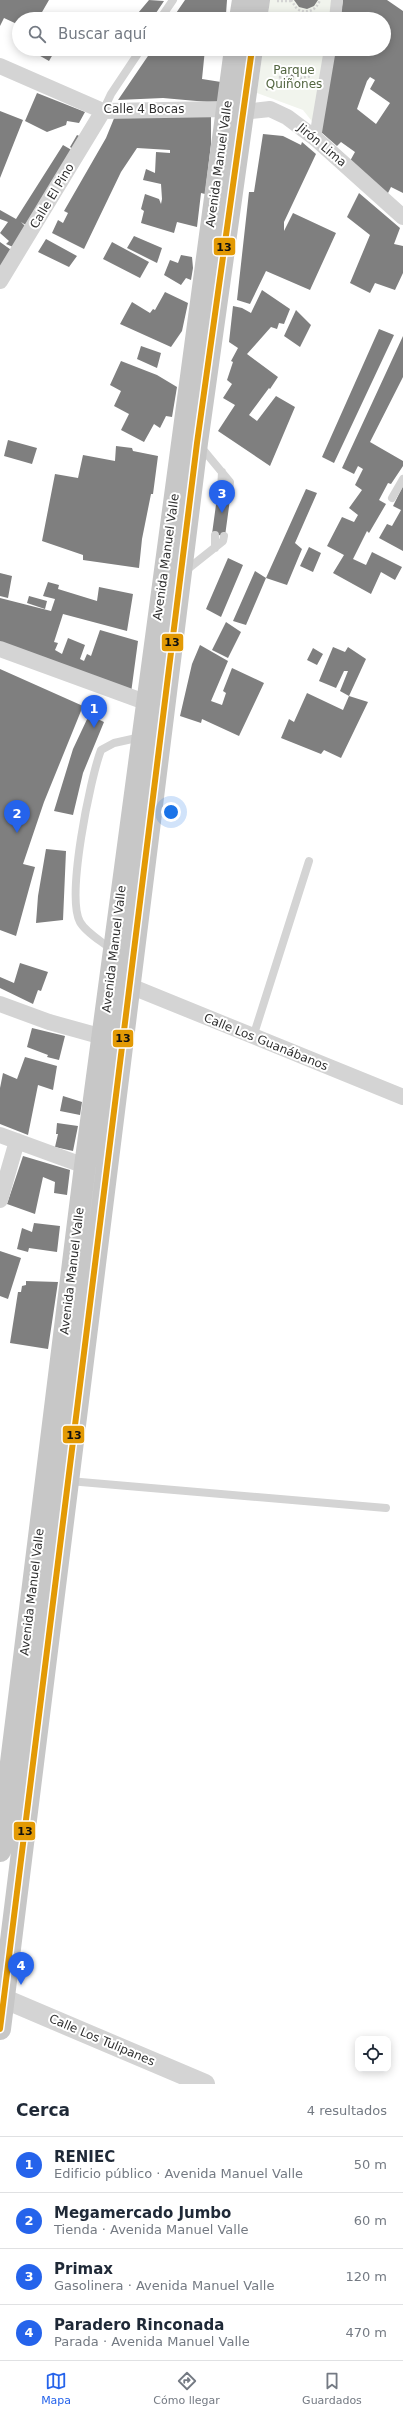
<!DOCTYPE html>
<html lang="es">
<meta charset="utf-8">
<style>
:root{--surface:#fff;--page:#f6f6f7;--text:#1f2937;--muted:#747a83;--line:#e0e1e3;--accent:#2563eb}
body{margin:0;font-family:"DejaVu Sans",sans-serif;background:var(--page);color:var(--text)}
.controls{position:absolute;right:12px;bottom:12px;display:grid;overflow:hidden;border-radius:8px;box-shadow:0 2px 10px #0003}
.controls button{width:36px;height:36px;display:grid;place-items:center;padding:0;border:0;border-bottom:1px solid var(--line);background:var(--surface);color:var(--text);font:20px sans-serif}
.you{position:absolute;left:171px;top:812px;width:14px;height:14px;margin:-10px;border:3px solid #fff;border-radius:50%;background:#1a73e8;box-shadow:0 0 0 6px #1a73e833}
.badge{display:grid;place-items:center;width:26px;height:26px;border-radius:50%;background:var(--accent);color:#fff;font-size:13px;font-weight:700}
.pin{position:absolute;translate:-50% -33px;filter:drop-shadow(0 1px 2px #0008)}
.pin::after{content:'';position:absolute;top:21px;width:14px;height:12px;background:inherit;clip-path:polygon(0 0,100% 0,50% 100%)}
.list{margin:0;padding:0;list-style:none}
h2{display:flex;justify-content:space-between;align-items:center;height:52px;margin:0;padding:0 16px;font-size:17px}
h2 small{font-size:13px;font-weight:400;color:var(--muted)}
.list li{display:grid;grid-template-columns:26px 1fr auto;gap:12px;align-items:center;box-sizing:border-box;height:56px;padding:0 16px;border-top:1px solid var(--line)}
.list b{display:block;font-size:15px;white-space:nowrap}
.list p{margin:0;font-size:13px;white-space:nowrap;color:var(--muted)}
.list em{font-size:13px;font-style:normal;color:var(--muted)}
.icon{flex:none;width:22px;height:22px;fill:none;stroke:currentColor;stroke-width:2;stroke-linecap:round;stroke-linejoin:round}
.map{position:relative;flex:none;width:403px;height:2084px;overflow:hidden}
.search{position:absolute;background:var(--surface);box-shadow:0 2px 10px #0003;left:12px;right:12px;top:12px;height:44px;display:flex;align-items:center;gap:10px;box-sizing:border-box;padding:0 14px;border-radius:22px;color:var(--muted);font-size:15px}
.sheet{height:276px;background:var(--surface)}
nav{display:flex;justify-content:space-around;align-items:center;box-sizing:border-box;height:56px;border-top:1px solid var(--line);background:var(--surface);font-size:11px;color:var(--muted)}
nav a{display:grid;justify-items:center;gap:2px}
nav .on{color:var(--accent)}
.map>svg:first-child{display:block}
.green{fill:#f1f4ed}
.building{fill:#7f7f7f;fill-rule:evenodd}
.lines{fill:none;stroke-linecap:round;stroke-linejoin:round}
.path{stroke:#d4d4d4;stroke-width:2.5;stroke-dasharray:2 2;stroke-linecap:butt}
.service{stroke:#d4d4d4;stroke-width:8}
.pedestrian{stroke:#d4d4d4;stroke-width:12}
.minor{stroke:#d4d4d4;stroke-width:16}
.tertiary{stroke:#d4d4d4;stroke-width:20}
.primary{stroke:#c7c7c7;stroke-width:22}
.bus-1-casing{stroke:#fff;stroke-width:9}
.bus-1{stroke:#e39a05;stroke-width:6}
.labels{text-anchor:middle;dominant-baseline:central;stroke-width:4;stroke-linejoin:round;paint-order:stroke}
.park-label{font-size:12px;fill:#536641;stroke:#fff}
.street-label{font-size:12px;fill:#2f2f2f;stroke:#fff}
.line-badge{stroke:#fff;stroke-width:1.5}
.pale-badge-label{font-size:11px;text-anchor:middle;font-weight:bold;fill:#111}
</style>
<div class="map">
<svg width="403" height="2084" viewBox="0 0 403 2084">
<rect width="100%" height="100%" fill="#fff"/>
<path class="green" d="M270 0H335L332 19H267Z
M263 49H327L315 125 303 110 257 93Z"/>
<path class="building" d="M0 0H49L38 19H19V25L4 18 0 26Z
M149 0 164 1 152 19H133Z
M185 0H227L226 14H209L208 19H172Z
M294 0H318L314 6 307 9 299 7Z
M343 0H387L403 11V193L391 187 387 195 350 161 355 152 341 142 337 146 321 132 334 49H384V19H340ZM370 77 375 80 370 89 390 103 376 124 357 109 367 81Z
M28 49H56L49 61Z
M157 49H205L202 79 221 82 219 103 163 98 118 100 150 53 154 54Z
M282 49H295L294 53 281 51Z
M286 78a4 4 0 1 1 8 0a4 4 0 1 1-8 0Z
M37 93 85 112 79 123 67 121 66 125 47 132 25 121Z
M0 111 23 120 0 178Z
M211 114V144L205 194 201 193 197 227 177 222 174 233 141 223 144 211 141 209 145 194 159 199 161 204 162 199 161 184 143 180 146 169 155 173 156 152 170 153V150L137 148 121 172 84 249 52 233 58 220 63 223 68 213 64 211 106 138 115 116Z
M263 134 283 136 301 145 302 142 316 154 284 222V231L293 213 336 233 310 290 266 271 250 304 237 300 249 192H254Z
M77 135 84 138 76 151 70 147Z
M63 145 75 152 29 227 21 222 25 226 13 247 6 244 9 241 0 233 8 222 0 219V210L16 219Z
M359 193 400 228 394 244 403 246V273L395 290 375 283 370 293 350 283 370 235 347 217Z
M134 236 162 248 157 263 127 248Z
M46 239 77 256 69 267 38 252Z
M0 242 14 252 0 274Z
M112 242 149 262 140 278 103 259Z
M181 255 192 257 193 268 191 280 186 278 181 285 164 275 170 260 178 263Z
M262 290 290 309 284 324 279 323 277 329 271 327 247 354 278 377 270 389 269 388 249 415 257 421 276 396 295 407 270 466 218 431 235 405 223 398 232 384 227 380 233 362 231 361 238 348 229 342 233 306 242 308 251 313Z
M165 292 188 303 182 331 171 347 120 324 132 302 150 313 153 309 155 310Z
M296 310 311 325 300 347 284 336Z
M379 329 394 335 334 463 322 457Z
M403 336V377L370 442 403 461V466L391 484 388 483 379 500 386 504 369 533 367 531 353 559 366 565 372 552 402 567 395 580 381 572 371 594 333 573 344 555 327 546 342 517 354 522 358 515 349 508 362 490 355 485 363 469 358 466 354 474 342 468Z
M141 346 161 353 157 368 137 359Z
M121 361 157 375 177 387 172 417 166 416 160 428 154 424 144 442 121 430 129 414 114 406 121 391 110 385Z
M8 440 37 448 32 464 4 456Z
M116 446 132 448 133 451 158 456 153 494H151L142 539 139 568 83 560V555L42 541 55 474 78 478 83 455 115 461Z
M403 486V551L379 538 387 524 392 526 401 510 393 506Z
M306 489 317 493 295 543 302 549 287 585 266 578Z
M218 490 231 492 225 536 212 534Z
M309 547 321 553 313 572 300 566Z
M228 558 243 565 221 617 206 609Z
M255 571 266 578 246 625 233 621Z
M0 573 12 576 8 598 0 596Z
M48 582 59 585 58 589 97 601 99 587 133 594 127 631 63 614 54 642 58 643 55 650 62 654 68 638 85 645 80 659 84 661 87 654 91 656 100 630 138 641 131 693 0 644V598L51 611 55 599 43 596Z
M29 596 47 601 45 609 27 603Z
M226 622 241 632 228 658 212 650Z
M200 645 228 661 211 701 222 705 226 693 223 691 232 668 264 683 239 736 202 719 201 723 180 716 192 664Z
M333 647 345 652 348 647 366 659 349 696 340 691 348 671H344L336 688 319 681Z
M313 648 323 654 317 665 307 660Z
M0 669 83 706 44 802 23 864 35 867 16 936 0 930Z
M307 693 343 710 349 696 368 702 341 758 324 750 321 754 281 738 289 719 294 722Z
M89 715 104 722 83 773 73 815 54 811 73 749Z
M46 849 66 851 63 920 36 923 38 896Z
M20 963 48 972 41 991 38 990 33 1004 0 988V977L14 983Z
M32 1028 65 1036 59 1060 47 1057 48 1055 27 1047Z
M25 1057 57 1066 53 1090 38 1085 28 1135 0 1124V1088L3 1073 17 1079Z
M63 1096 82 1102 80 1115 60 1111Z
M57 1123 78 1126 73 1151 55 1147 58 1134H56Z
M23 1156 70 1170 67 1195 54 1193 55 1182 43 1177 35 1214 7 1204Z
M34 1223 60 1226 57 1252 29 1248 28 1252 17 1249 22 1228 32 1232Z
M0 1251 21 1258 8 1299 0 1296Z
M26 1281 58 1282 48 1349 10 1343 18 1292H21L22 1286 26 1285Z"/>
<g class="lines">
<path class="path" d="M291 0 297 9C307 14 316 11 320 0
M277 1H291
M280 78a10 10 0 1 1 20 0a10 10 0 1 1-20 0Z
M300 78 312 76
M266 90 280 80"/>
<path class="service" d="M160 19 173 0
M103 111 111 94 141 49
M201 447 230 482 229 491
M221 490 222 472
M392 498 403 479
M215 548V535
M184 572 223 541 224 536
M112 950C103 942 86 933 80 922 66 897 90 779 101 750L114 743 141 737
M253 1037 309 861
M69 1481 386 1508"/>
<path class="pedestrian" d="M335 19 337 0
M315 138 330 49"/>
<path class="minor" d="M0 66 103 111 226 109 243 112 270 109 287 117 315 138 403 217
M0 281 103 111
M0 649 156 706
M130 986 403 1097
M0 1004 49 1022 103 1037
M0 1135 85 1166
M0 1200 17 1141"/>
<path class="tertiary" d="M0 1997 205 2084"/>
<path class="primary" d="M240 19 243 0
M256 19 259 0
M0 1851 85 1166 235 49
M0 2029 197 443 252 49"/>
<g class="bus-1-casing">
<path id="bus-1" d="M0 2029 197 443 252 49"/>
</g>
<use href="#bus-1" class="bus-1"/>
</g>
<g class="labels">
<g class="park-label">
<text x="294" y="70">Parque<tspan x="294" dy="14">Quiñones</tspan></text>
</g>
<g class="street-label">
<text x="144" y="109">Calle 4 Bocas</text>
<text transform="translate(322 145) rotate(40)">Jirón Lima</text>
<text transform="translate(219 164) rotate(-82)">Avenida Manuel Valle</text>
<text transform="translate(52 196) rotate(-59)">Calle El Pino</text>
<text transform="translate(166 557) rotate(-82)">Avenida Manuel Valle</text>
<text transform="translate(114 949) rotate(-83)">Avenida Manuel Valle</text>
<text transform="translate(266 1042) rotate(22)">Calle Los Guanábanos</text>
<text transform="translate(72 1271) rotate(-83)">Avenida Manuel Valle</text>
<text transform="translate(32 1592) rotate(-83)">Avenida Manuel Valle</text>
<text transform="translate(102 2040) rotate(23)">Calle Los Tulipanes</text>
</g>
</g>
<g class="line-badge">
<rect x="213" y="237" width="23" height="19" rx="4" fill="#e39a05"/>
<rect x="161" y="633" width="23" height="19" rx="4" fill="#e39a05"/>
<rect x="112" y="1029" width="22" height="19" rx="4" fill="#e39a05"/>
<rect x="62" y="1425" width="23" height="19" rx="4" fill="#e39a05"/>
<rect x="13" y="1821" width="23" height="20" rx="4" fill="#e39a05"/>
</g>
<g class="pale-badge-label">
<text x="224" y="251">13</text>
<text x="172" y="646">13</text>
<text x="123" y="1042">13</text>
<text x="74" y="1439">13</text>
<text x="25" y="1835">13</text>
</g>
</svg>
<div class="controls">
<button><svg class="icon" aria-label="locate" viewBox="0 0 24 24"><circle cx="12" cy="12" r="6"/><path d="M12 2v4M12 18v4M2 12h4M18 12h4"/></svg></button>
</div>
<div class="you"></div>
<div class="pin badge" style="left:94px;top:728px">1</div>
<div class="pin badge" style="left:17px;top:833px">2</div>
<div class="pin badge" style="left:222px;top:513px">3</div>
<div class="pin badge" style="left:21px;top:1985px">4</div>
<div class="search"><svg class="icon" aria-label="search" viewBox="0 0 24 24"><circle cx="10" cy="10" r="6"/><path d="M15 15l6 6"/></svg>Buscar aquí</div>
</div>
<section class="sheet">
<h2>Cerca<small>4 resultados</small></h2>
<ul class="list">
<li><span class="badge">1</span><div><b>RENIEC</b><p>Edificio público · Avenida Manuel Valle</p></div><em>50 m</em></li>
<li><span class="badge">2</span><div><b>Megamercado Jumbo</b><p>Tienda · Avenida Manuel Valle</p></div><em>60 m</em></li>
<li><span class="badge">3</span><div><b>Primax</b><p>Gasolinera · Avenida Manuel Valle</p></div><em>120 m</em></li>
<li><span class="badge">4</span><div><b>Paradero Rinconada</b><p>Parada · Avenida Manuel Valle</p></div><em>470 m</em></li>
</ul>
</section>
<nav>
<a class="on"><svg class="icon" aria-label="map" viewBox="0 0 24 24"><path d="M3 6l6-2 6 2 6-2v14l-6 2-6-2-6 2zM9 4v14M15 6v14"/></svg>Mapa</a>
<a><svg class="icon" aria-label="directions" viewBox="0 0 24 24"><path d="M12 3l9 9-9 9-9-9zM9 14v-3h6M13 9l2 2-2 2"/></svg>Cómo llegar</a>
<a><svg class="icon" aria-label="saved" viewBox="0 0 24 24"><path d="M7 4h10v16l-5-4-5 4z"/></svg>Guardados</a>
</nav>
